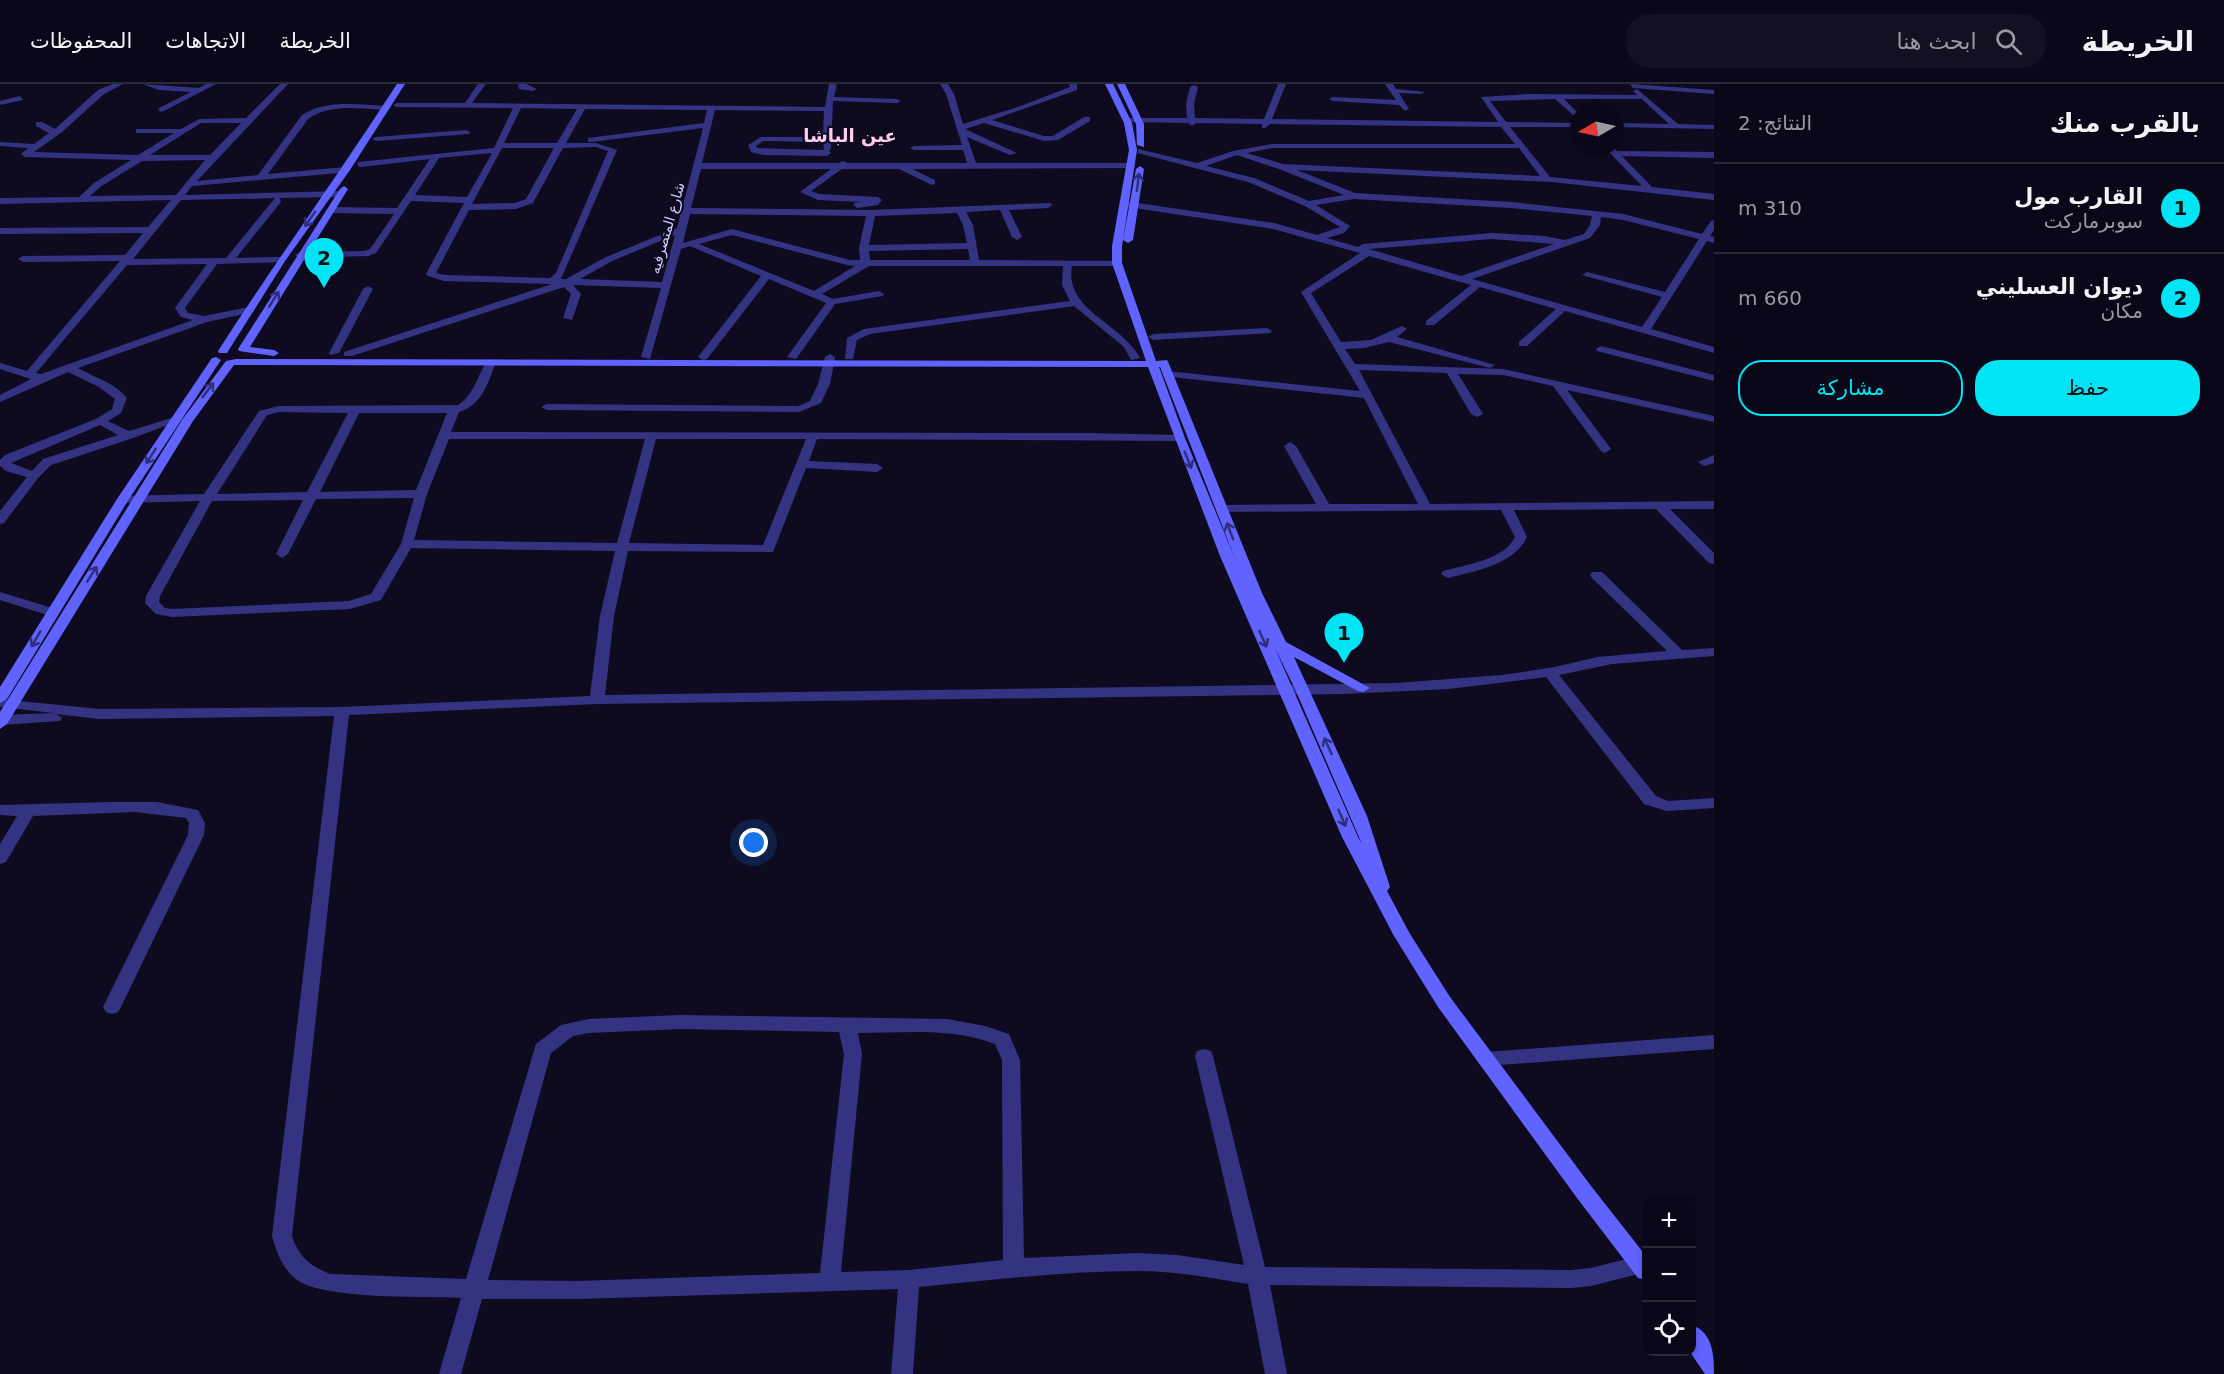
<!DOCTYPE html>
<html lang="ar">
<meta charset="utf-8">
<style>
:root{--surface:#0a0818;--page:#131121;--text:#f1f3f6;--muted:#999aa2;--line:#2a2937;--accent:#00e5f5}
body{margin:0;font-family:"DejaVu Sans","Noto Naskh Arabic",sans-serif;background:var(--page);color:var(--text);direction:rtl}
.controls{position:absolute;right:18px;bottom:18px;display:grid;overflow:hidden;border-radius:12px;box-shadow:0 3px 9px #0003}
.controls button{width:54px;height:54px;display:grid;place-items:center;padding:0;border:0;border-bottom:2px solid var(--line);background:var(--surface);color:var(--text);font:30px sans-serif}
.compass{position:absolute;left:1570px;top:18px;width:54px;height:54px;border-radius:50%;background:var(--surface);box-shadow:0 3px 9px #0003;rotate:261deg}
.you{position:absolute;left:754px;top:759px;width:21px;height:21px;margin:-15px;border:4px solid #fff;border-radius:50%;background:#1a73e8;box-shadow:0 0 0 9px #1a73e833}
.badge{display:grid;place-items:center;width:39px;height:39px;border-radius:50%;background:var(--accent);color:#111;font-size:20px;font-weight:700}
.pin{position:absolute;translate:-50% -50px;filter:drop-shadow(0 2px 3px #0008)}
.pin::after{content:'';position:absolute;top:32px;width:21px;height:18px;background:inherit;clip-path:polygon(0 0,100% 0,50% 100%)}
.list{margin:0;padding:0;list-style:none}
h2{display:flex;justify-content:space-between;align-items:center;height:78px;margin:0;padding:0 24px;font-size:26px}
h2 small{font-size:20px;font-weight:400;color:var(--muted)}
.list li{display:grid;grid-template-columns:39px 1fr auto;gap:18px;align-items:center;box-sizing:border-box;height:90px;padding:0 24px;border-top:2px solid var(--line)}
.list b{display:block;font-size:22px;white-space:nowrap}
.list p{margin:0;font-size:20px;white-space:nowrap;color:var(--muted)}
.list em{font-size:20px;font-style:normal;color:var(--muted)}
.actions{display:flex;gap:12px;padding:18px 24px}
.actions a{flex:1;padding:14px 0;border:2px solid var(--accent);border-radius:24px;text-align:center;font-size:21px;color:var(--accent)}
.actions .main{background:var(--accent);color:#111}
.icon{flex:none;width:33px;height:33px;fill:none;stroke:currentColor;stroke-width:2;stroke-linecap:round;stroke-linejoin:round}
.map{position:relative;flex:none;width:1714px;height:1290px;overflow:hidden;direction:ltr}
header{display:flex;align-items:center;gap:36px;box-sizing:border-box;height:84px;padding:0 30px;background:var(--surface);border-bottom:2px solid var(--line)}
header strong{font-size:28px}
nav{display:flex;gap:33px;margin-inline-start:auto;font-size:21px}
.search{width:420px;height:54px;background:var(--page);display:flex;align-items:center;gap:15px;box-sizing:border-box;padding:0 21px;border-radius:24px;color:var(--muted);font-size:22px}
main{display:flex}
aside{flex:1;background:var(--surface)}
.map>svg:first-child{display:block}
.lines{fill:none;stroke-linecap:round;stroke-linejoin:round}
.street{fill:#343382;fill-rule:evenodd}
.secondary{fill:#6163ff;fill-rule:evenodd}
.oneway{stroke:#2f2e79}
.labels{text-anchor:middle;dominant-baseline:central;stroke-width:4.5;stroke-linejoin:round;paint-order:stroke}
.far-street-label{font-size:14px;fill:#cfcaff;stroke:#0e0b20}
.far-district-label{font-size:18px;font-weight:bold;fill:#fce;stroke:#0e0b20}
</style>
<header>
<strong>الخريطة</strong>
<div class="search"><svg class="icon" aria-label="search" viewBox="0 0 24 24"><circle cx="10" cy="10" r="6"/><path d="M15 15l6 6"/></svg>ابحث هنا</div>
<nav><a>الخريطة</a><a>الاتجاهات</a><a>المحفوظات</a></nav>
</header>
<main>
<aside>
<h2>بالقرب منك<small>النتائج: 2</small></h2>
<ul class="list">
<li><span class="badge">1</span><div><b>القارب مول</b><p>سوبرماركت</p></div><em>310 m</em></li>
<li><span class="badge">2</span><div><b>ديوان العسليني</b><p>مكان</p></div><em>660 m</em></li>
</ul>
<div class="actions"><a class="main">حفظ</a><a>مشاركة</a></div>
</aside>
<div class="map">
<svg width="1714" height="1290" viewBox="0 0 1714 1290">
<rect width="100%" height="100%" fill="#0e0b20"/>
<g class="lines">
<path class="street" d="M113 0H123L104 10 62 48 34 68 138 71 174 49H136V45H181L199 35 246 34 280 0H288L197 97 258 91 302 31C328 15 358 21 387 22L391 24 387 26C360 25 331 19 308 35L268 90 346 83 350 86 349 88 192 102 185 111 340 107 344 110 340 113 280 114 281 118 236 174 281 173 284 174V178L217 180 185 224 188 229 204 232 249 223 254 226 253 228 207 238 78 284C95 294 114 298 127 314L121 329 108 337 129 347 175 333 181 336 133 354 51 381 38 394 4 439 0 440V427L27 393 6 387 0 382V376L5 371 96 335 112 325 115 315 99 303 68 288 0 318V311L31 295 0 285V279L27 287 120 177 23 178 18 175 23 172 125 171 143 149 0 150V144L148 143 171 116 0 120V114L79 113 94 99 131 76 25 73 21 70 28 64 0 62V58L34 60 49 49 36 42V38H42L55 45 98 6ZM201 39H241L210 71H150ZM205 76 176 111 90 112 100 103 142 77ZM275 114 226 174 133 175 181 116ZM207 180 175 224 181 233 193 236 41 290 36 289 127 181ZM100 341 118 351 43 375 32 387 11 379Z
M143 0 199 4 206 0H216L162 28 158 26 159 24 191 8 159 6Z
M478 0H486L472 19 825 23 829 0H837L834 13 897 15 901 17 897 19 833 17 831 65 829 67 831 69 827 72 763 71 751 68 748 61 761 53H823L824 27 715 26 702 79H838L843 77 847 79H967L963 66H914L910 64 914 62 962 61 946 10 940 0H948L954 10 963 40 1021 22 1070 3 1069 0H1077V6L992 36 1044 52H1053L1084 33H1090V37L1058 56 1044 57 984 39 965 45 1017 69 1010 71 967 53 976 79H1131L1135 82 1134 84 912 85 935 96V100L932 101 899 85H842L811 107 819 110 878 113 882 116 878 121 857 124 853 121 854 119 861 118 818 116 800 108 831 85H701L691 124 871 126 1051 119 1052 121 1048 124 1009 126 1022 153 1017 156 1012 153 1000 126 966 128 973 141 979 176 1120 177V181L1117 182H1072C1064 227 1121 238 1140 274L1131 276 1124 263 1074 222 870 250 857 256 853 275H845L847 254 864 245 1070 217 1062 201 1063 182H869L822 210 833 215 879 207 884 210 883 212 835 220 796 275 787 273 826 219 769 195 707 275 703 276 698 273 761 192 690 162 681 165 650 275 641 273 661 204 573 201 581 210 572 236 563 234 571 210 564 203 352 272H344V268L552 200 444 197 428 192 426 190 464 119 411 117 376 169 368 172 300 174 295 171 300 168 364 167 370 165 394 130 331 129 326 126 331 123 397 124 430 75 361 83 358 82V78L494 64 513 24 397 23 393 21 397 19H465ZM521 24 577 25 557 59H504ZM585 25 707 26 704 39 588 54V58H591L703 44 677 144 606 173 566 195H561L617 66 596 59H566ZM763 57 823 58 824 66 757 64 756 62ZM596 63 608 67 556 189 550 194 445 191 436 189 469 126 516 125 533 119 563 64ZM502 64H554L526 115 515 119 472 120ZM492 69 467 113 415 111 439 74ZM957 129 963 141 967 159 869 161 875 132ZM690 130 866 132 859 164 860 176H850L732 145 683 159ZM675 151 662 198 580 195 612 177ZM732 151 847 181 855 182 814 207 699 160ZM968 165 970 176H870L869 167Z
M518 0H526L537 5 533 7 519 5Z
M1278 0H1286L1272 35 1498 38 1481 13 1530 10 1637 11 1633 7 1637 5 1678 40 1714 41V45L1615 43V39L1669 40 1642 15H1564L1579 30V36L1555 15 1490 17 1506 38 1579 39V43H1510L1550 93 1642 102 1608 67V63H1614L1617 67 1714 68V74L1622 72 1652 103 1714 110V116L1552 98 1297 86 1355 109 1511 118 1623 130 1702 150 1711 137 1714 136V146L1710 152 1714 153V159L1707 157 1651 245 1714 263V269L1565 227 1527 262H1519V258L1556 225 1480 203 1434 241H1426V237L1471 201 1369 172 1311 209 1341 258 1371 256 1402 242 1407 245 1397 253 1495 281 1490 284 1389 258 1364 264 1345 265 1355 280 1503 285 1714 332V338L1567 306 1611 365 1605 369 1601 367 1553 302 1503 291 1458 290 1483 330 1477 333 1471 330 1447 289 1359 286 1430 420 1714 417V425H1670L1714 469V480L1709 479 1656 425 1514 426 1527 453C1514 481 1475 487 1448 494L1441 490 1443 487C1465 481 1504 476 1515 453L1501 426 1218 428 1216 425 1222 421 1316 420 1284 362 1290 358 1296 362 1329 420H1418L1364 314 1163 292V288L1167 287 1360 307 1301 208 1360 169 1273 145 1121 122V118L1124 117 1274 139 1317 151 1340 143 1305 122 1248 98 1138 69V65L1197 79 1233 67 1272 60H1515L1501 43 1270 40 1265 44H1262V40L1196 39 1192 42 1188 39 1127 38 1123 36 1127 34H1187L1186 20 1190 3 1194 1 1198 3 1194 20 1195 34 1264 35ZM1272 64H1519L1540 92 1283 80 1247 69ZM1237 71 1279 85 1344 111 1309 117 1254 94 1206 82ZM1354 115 1511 124 1592 132 1590 141 1584 150 1565 156 1544 152 1492 149 1363 160 1358 163 1327 154 1344 149 1350 142 1316 121ZM1601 133 1623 136 1699 155 1665 208 1587 188 1582 191 1662 213 1642 243 1472 195 1590 154 1600 141ZM1492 155 1554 160 1461 192 1369 165Z
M1385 0H1393L1396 5 1425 8 1421 10 1399 9 1409 25 1405 27 1399 21 1333 17 1329 15 1333 13 1396 16Z
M1630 0 1714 6V10L1633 4Z
M20 12 23 16 0 21V17Z
M466 46 470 48 469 50 376 57 372 55 376 53Z
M368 202 373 205 339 269 330 271 329 269 363 205Z
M1267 244 1272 247 1271 249 1153 256 1148 253 1153 250Z
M1601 262 1714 291V297L1597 267 1596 265Z
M830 270 835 273 830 300 821 319 799 328 547 326 541 323 547 320 798 322 810 317 818 300 825 273Z
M491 275 496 278C488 299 482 321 459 328L451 348 1087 349 1179 351 1185 354 1179 357 817 355 809 377 877 380 883 384 877 388 806 384 773 468 628 467 614 532 605 611 1396 599 1502 591 1555 583 1597 573 1667 567 1592 494 1590 491 1592 488H1602L1682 566 1714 564V572L1612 580 1559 591 1656 712 1668 717 1714 714V724L1667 727 1644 720 1546 593 1449 605 1342 610 597 620 349 631 292 1152C299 1173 310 1182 330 1190L466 1195 536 960 561 941 589 935 680 931 947 935 985 942 1009 950 1020 976 1024 1174 1138 1169 1177 1171 1244 1181 1195 972 1197 967 1204 965 1211 967 1213 972 1265 1183 1571 1186 1591 1184 1642 1171 1646 1172V1188L1591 1202 1571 1204 1270 1201 1287 1290H1265L1248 1200C1212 1194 1175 1187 1139 1187 1065 1187 992 1196 919 1203L913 1290H891L898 1205 577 1215H482L461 1290H439L461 1214C425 1212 322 1216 296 1195 282 1184 277 1169 272 1152L334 632 99 635 56 630 62 634 60 637 0 641V631L54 629 0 623V615L99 625 342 623 590 612 600 532 615 467 411 464 381 516 350 525 172 533 156 530 145 519 146 512 200 417 123 419 119 418V412L204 410 259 327 279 322 458 321C477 310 480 279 491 275ZM279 328 348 329 307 408 217 410 267 331ZM359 329H447L416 406 320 408ZM449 355H645L617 459 414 456 427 410ZM656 355H806L763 461 629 459ZM414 414 401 460 371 510 349 517 172 525 165 524 159 518 160 512 212 417 303 416 276 470 282 474 288 470 316 415ZM680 945 839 948 844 970 820 1189 577 1197 488 1196 551 969 573 952 589 949ZM858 949C903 949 951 943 995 960L1002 976 1003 1176 909 1186 841 1188 862 970Z
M1714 371V379L1704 382 1698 378Z
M0 508 56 525 58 528 51 532 0 516Z
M112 718H157L198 726 205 739 204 751 121 923 118 928 112 930 106 928 103 923 188 751 189 739 186 734 135 728 33 732 6 778 0 780V760L17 732 0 731V721Z
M1714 951V965L1486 982 1479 980 1477 975 1479 970 1486 968Z"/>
<path class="secondary" d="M397 0H405L350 86 285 177 227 269H219L218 267C276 177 339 90 397 0Z
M1105 0H1113L1132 39 1137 66 1122 162V179L1156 277 1167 276 1169 280 1262 509 1286 558 1370 604 1363 608 1358 607 1294 573 1367 732 1390 803 1387 807 1410 850 1450 913 1591 1102 1646 1172V1196L1638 1194 1577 1114 1438 923 1394 852 1342 753 1220 472 1148 283 234 281 193 337 7 640 0 645V628L182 336 226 277 236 275 1146 277 1112 179V162L1129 66 1124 39ZM1159 283H1160L1236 477 1185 354ZM1274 562 1295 605 1362 760 1358 753Z
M1117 0H1125L1144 40V63L1137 61 1136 40Z
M1140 82 1144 85 1133 156 1128 159 1123 156 1136 85Z
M344 102 348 105 250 263 274 266 279 269 274 272 239 267 238 265 340 105Z
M216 273 221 276 129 415 7 615 0 619V603L117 415 212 274Z
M1692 1241C1713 1249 1714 1271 1714 1290H1705L1690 1268Z"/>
</g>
<defs><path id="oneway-shaft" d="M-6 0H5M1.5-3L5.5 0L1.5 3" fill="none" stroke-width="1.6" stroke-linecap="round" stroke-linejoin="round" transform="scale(1.5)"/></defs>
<g class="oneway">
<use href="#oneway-shaft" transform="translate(1138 98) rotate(-83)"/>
<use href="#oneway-shaft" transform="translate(310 135) rotate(125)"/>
<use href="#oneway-shaft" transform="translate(274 215) rotate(-58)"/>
<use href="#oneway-shaft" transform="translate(208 306) rotate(-53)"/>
<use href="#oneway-shaft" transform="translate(151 372) rotate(123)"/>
<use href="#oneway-shaft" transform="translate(1188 376) rotate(68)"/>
<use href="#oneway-shaft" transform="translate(1230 447) rotate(-110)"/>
<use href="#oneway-shaft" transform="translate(92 490) rotate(-57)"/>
<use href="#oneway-shaft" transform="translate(36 555) rotate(120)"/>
<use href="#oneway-shaft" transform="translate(1263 555) rotate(66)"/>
<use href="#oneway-shaft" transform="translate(1328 662) rotate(-115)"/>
<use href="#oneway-shaft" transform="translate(1342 734) rotate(67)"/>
</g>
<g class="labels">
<g class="far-street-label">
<text transform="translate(667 144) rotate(-74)">شارع المتصرفيه</text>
</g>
<g class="far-district-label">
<text x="850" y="51">عين الباشا</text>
</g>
</g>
</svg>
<div class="controls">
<button>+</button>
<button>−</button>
<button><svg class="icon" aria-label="locate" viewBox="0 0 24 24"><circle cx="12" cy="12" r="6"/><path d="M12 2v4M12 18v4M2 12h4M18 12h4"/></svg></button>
</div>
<svg class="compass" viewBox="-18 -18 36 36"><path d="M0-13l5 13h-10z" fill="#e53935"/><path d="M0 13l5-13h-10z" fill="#999aa2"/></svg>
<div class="you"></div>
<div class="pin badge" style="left:1344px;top:579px">1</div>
<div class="pin badge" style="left:324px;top:204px">2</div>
</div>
</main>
